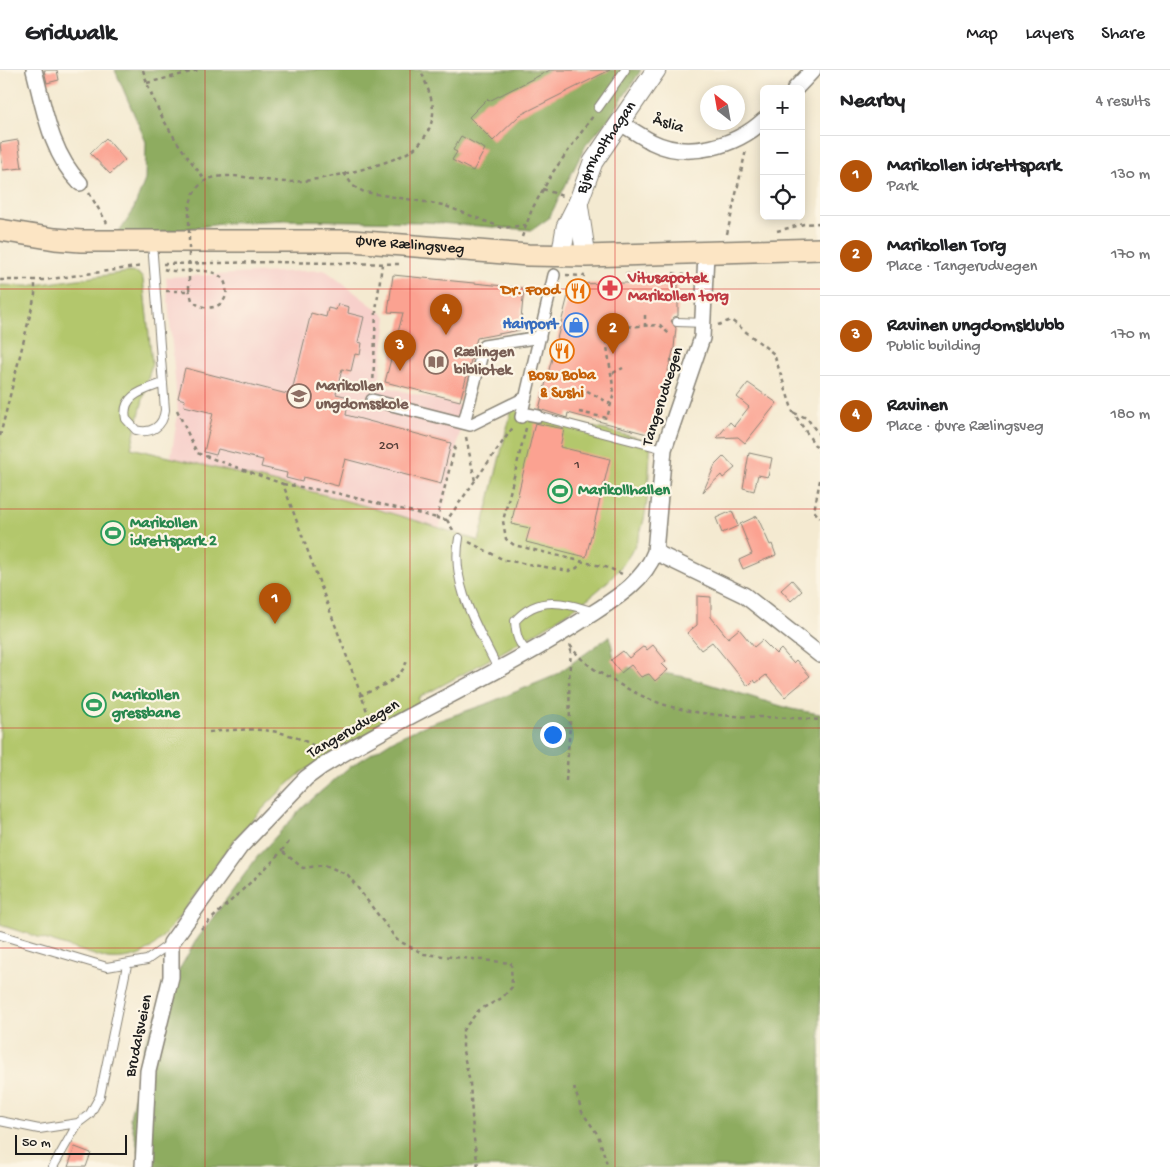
<!DOCTYPE html>
<meta charset="utf-8">
<style>
:root{--surface:#fff;--page:#f6f6f6;--text:#202124;--muted:#757577;--line:#e0e0e0;--accent:#b45309}
body{margin:0;font-family:"Gochi Hand",sans-serif;background:var(--page);color:var(--text)}
.controls{position:absolute;right:15px;top:15px;display:grid;overflow:hidden;border-radius:8px;box-shadow:0 2px 12px #0003}
.controls button{width:45px;height:45px;display:grid;place-items:center;padding:0;border:0;border-bottom:1px solid var(--line);background:var(--surface);color:var(--text);font:25px sans-serif}
.compass{position:absolute;left:700px;top:15px;width:45px;height:45px;border-radius:50%;background:var(--surface);box-shadow:0 2px 12px #0003;rotate:329deg}
.scale{position:absolute;left:15px;bottom:12px;width:112px;box-sizing:border-box;padding-left:5px;border:2px solid #1c1c1c;border-top:0;font-size:14px;line-height:18px;white-space:nowrap;color:#1c1c1c;-webkit-text-stroke:4px #fcf5e5;paint-order:stroke}
.you{position:absolute;left:552px;top:664px;width:18px;height:18px;margin:-12px;border:4px solid #fff;border-radius:50%;background:#1a73e8;box-shadow:0 0 0 8px #1a73e833}
.badge{display:grid;place-items:center;width:32px;height:32px;border-radius:50%;background:var(--accent);color:#fff;font-size:16px;font-weight:700}
.pin{position:absolute;translate:-50% -41px;filter:drop-shadow(0 1px 2px #0008)}
.pin::after{content:'';position:absolute;top:26px;width:18px;height:15px;background:inherit;clip-path:polygon(0 0,100% 0,50% 100%)}
.list{margin:0;padding:0;list-style:none}
h2{display:flex;justify-content:space-between;align-items:center;height:65px;margin:0;padding:0 20px;font-size:21px}
h2 small{font-size:16px;font-weight:400;color:var(--muted)}
.list li{display:grid;grid-template-columns:32px 1fr auto;gap:15px;align-items:center;box-sizing:border-box;height:80px;padding:0 20px;border-top:1px solid var(--line)}
.list b{display:block;font-size:19px;white-space:nowrap}
.list p{margin:0;font-size:16px;white-space:nowrap;color:var(--muted)}
.list em{font-size:16px;font-style:normal;color:var(--muted)}
.icon{flex:none;width:28px;height:28px;fill:none;stroke:currentColor;stroke-width:2;stroke-linecap:round;stroke-linejoin:round}
.map{position:relative;flex:none;width:820px;height:1097px;overflow:hidden}
header{display:flex;align-items:center;gap:30px;box-sizing:border-box;height:70px;padding:0 25px;background:var(--surface);border-bottom:1px solid var(--line)}
header strong{font-size:24px}
nav{display:flex;gap:28px;margin-inline-start:auto;font-size:18px}
main{display:flex}
aside{flex:1;background:var(--surface)}
.map>svg:first-child{display:block}
.built{fill:#f7d0cb}
.green{fill:#b3c76c;stroke:#687244}
.forest{fill:#8eac60;stroke:#55643e}
.building{fill:#fba291}
.lines{fill:none;stroke-linecap:round;stroke-linejoin:round}
.service-casing{stroke:#888376;stroke-width:10}
.pedestrian-casing{stroke:#888376;stroke-width:14}
.minor-casing{stroke:#888376;stroke-width:18}
.tertiary-casing{stroke:#888376;stroke-width:21}
.secondary-casing{stroke:#888376;stroke-width:24}
.path{stroke:#888376;stroke-width:2.5;stroke-dasharray:4 4;stroke-linecap:butt}
.service{stroke:#fff;stroke-width:8}
.pedestrian{stroke:#fff;stroke-width:11}
.minor{stroke:#fff;stroke-width:15}
.tertiary{stroke:#fff;stroke-width:19}
.secondary{stroke:#fce5c4;stroke-width:21}
.path-bridge{stroke:#888376;stroke-width:2.5;stroke-dasharray:4 4;stroke-linecap:butt}
.grid{fill:none;stroke:#d62828;stroke-width:1;stroke-opacity:0.55}
.labels{text-anchor:middle;dominant-baseline:central;stroke-width:4.5;stroke-linejoin:round;paint-order:stroke}
.number-label{font-size:14px;fill:#543e39}
.street-label{font-size:16px;fill:#1c1c1c;stroke:#fcf5e5}
.health-label{font-size:16px;font-weight:bold;fill:#be3a42;stroke:#fcf5e5;text-anchor:start}
.food-label{font-size:16px;font-weight:bold;fill:#c56008;stroke:#fcf5e5;text-anchor:end}
.shop-label{font-size:16px;font-weight:bold;fill:#366cbe;stroke:#fcf5e5;text-anchor:end}
.education-label{font-size:16px;font-weight:bold;fill:#785e54;stroke:#fcf5e5;text-anchor:start}
.leisure-label{font-size:16px;font-weight:bold;fill:#27864d;stroke:#fcf5e5;text-anchor:start}
</style>
<header>
<strong>Gridwalk</strong>
<nav><a>Map</a><a>Layers</a><a>Share</a></nav>
</header>
<main>
<div class="map">
<svg width="820" height="1097" viewBox="0 0 820 1097">
<rect width="100%" height="100%" fill="#fcf5e5"/>
<filter id="ink" filterUnits="userSpaceOnUse"><feTurbulence type="fractalNoise" baseFrequency=".02" numOctaves="2"/><feDisplacementMap in="SourceGraphic" scale="10" xChannelSelector="R" yChannelSelector="G"/><feConvolveMatrix kernelMatrix="1 2 1 2 8 2 1 2 1" color-interpolation-filters="sRGB"/></filter>
<filter id="wash" filterUnits="userSpaceOnUse"><feTurbulence type="fractalNoise" baseFrequency=".0096" numOctaves="4" result="noise"/><feDisplacementMap in="SourceGraphic" scale="20" xChannelSelector="R" yChannelSelector="G"/><feGaussianBlur stdDeviation="1.12" result="paint"/><feColorMatrix in="noise" values="0 0 0 0 0 0 0 0 0 0 0 0 0 0 0 0 0 1.4 0 .05"/><feComposite in="paint" operator="in"/></filter>
<g filter="url(#wash)">
<rect width="100%" height="100%" fill="#f4ead1"/>
<path class="built" d="M325 200 387 247 379 315 465 337 440 458 171 387 178 343 166 207Z"/>
<path class="green" d="M129 202 138 203 143 209 152 293 131 378C248 406 366 432 479 471L512 338 651 371C648 399 650 430 642 457 627 510 574 539 530 566 493 588 456 608 418 628L421 635 302 702C277 723 253 748 232 773 208 802 174 864 144 883 133 889 119 890 107 889L0 855V215L27 216Z"/>
<path class="forest" d="M115 0H641L611 46 586 75 549 148 532 160 425 152 285 150 228 153 156 163 118 164 132 143 145 110 146 72Z
M610 566 615 595 686 607 791 639 820 644V1097H143L130 1048 146 969 174 909 195 872 258 786 303 737 347 699 393 670 426 655 486 634 554 606Z"/>
<g id="blocks">
<path class="building" d="M44 0H57L59 10 47 13Z
M550 0H610L520 45 493 71 469 47 487 29 489 31Z
M461 66 485 79 473 101 452 90 457 82 453 80Z
M106 68 125 90 110 104 90 83Z
M18 70 22 98 3 100 0 73Z
M393 205 524 218 520 260 477 268 460 331 385 312 403 243 388 242Z
M678 212V246L674 247 671 251 676 258 674 278 651 365 568 343 567 348 539 339 571 214Z
M338 234 349 237 348 243 364 247 358 272 362 273 360 285 355 284 351 301 342 299 336 324 349 327 346 345 451 373 441 414 345 389 338 416 303 407 302 412 286 408 287 403 261 397 263 390 218 379 216 385 204 382 213 343 184 336 185 330 178 328 185 298 291 325 311 243 326 247 328 238 336 240Z
M748 313 777 333 745 373 738 367 717 368 730 352 734 356 749 337 737 327Z
M535 353 564 359 560 377 610 389 586 487 526 472 530 458 511 454Z
M749 383 772 388 768 407 758 405 754 421 743 418Z
M724 386 735 398 723 408 721 405 703 422 715 395Z
M732 441 738 456 722 463 716 448Z
M757 446 770 475 772 474 776 485 743 499 739 490 752 484 740 454Z
M792 510 802 521 791 531 781 520Z
M697 526 711 527V547L728 568 739 559 754 577 762 570 776 584 781 579 793 593 796 590 810 606 785 627 766 605 756 613 754 610 748 616 712 572 701 580 687 563 697 555Z
M653 575 666 591 662 594 668 600 655 611 649 604 641 607 631 595 621 603 611 590 623 581 629 588 644 576 647 580Z
M75 1077 91 1083 86 1097H68Z"/>
</g>
</g>
<g filter="url(#ink)">
<use href="#blocks" fill-opacity="0" stroke="#888376" stroke-width="1"/>
<g class="lines">
<g class="service-casing">
<path id="service" d="M598 38 625 0
M152 173 165 340C163 357 151 364 136 360L126 349C121 325 144 320 163 313
M677 252 705 253
M538 346 664 379
M459 468C450 517 479 559 499 601
M530 584C518 574 516 566 515 551 538 525 564 532 594 542
M0 865 107 897 147 890 171 873
M0 1051 39 1059 78 1053
M53 1097 78 1053 90 1044 100 1026 127 895"/>
</g>
<g class="pedestrian-casing">
<path id="pedestrian" d="M372 330 470 355 525 328
M522 343 538 346
M521 347 554 205
M464 353 484 276 540 267"/>
</g>
<g class="minor-casing">
<path id="minor" d="M34 0C44 38 51 84 80 113
M795 19 813 0
M619 52C630 59 641 66 652 72 688 90 736 76 764 50
M655 482 744 525 820 585
M143 1097 148 1001 171 907V873L240 777 306 708 321 697C407 643 499 605 584 549 611 531 643 514 655 482L664 379 702 268 706 184"/>
</g>
<g class="tertiary-casing">
<g id="tertiary">
<path d="M578 133 586 186"/>
<path id="s1" d="M561 186 566 157 578 133 593 92 656 0"/>
</g>
</g>
<g class="secondary-casing">
<g id="secondary">
<path id="s2" d="M0 160 55 169 81 171H352L528 185 586 186 820 179"/>
</g>
</g>
<path class="path" d="M143 0C156 45 178 75 206 111
M147 13 199 0
M344 103 353 116 364 122 443 135 503 158 526 155
M543 119 562 126
M89 123 107 153
M189 140C191 124 199 110 216 107 239 103 265 112 288 112 316 112 395 95 416 77 425 69 432 56 433 44 434 30 425 13 421 0
M777 161 804 154 820 153
M727 164 746 80
M522 167 532 139 553 102 593 46
M163 194 271 192 400 194
M164 199C181 206 222 191 226 217 230 238 204 244 192 230L189 219
M673 203 684 205
M625 204H647
M566 205 585 206
M0 210H44L143 196
M166 221H190
M645 245V256
M718 255 731 250 774 284 793 342 820 383
M670 290 679 291
M613 303 623 298
M373 317 376 241 382 194
M580 317 611 334
M177 340 197 383 283 414 371 652
M579 342 607 348 614 323 606 270 611 261 620 257 660 255 669 264
M794 343 807 348 820 366
M526 358 503 451 506 469 514 475 609 498 622 504
M0 366 35 225V211
M466 367 475 411
M820 410 814 441 820 448
M283 414 336 423 437 448
M447 450 437 448 456 373
M453 460 447 450 514 356
M469 472 504 490 569 501 577 498 581 492
M570 575C582 593 598 602 617 613 635 623 655 633 676 638 723 650 772 645 820 650
M360 626C377 618 405 609 407 588
M209 662C252 658 281 656 320 679
M566 711 570 655 569 611 571 579
M283 782 303 798 325 795 348 805 397 870 424 884 511 893 512 917 502 928 479 940 463 960V981L470 1013 473 1062 478 1097
M201 859 273 791 289 772
M574 1017 582 1042 598 1065 608 1097"/>
<use href="#service" class="service"/>
<use href="#pedestrian" class="pedestrian"/>
<use href="#minor" class="minor"/>
<use href="#tertiary" class="tertiary"/>
<use href="#secondary" class="secondary"/>
<path class="path-bridge" d="M189 219V140"/>
</g>
</g>
<path class="grid" d="M205 0V1097M410 0V1097M615 0V1097M0 219H820M0 439H820M0 658H820M0 878H820"/>
<defs>
<g id="pharmacy-ring" transform="scale(1.25)"><circle r="9.5" fill="#fcf5e5" stroke="#e0444e" stroke-width="1.5"/><path d="M-2-6h4v4h4v4h-4v4h-4v-4h-4v-4h4Z" fill="#e0444e"/></g>
<g id="restaurant-ring" transform="scale(1.25)"><circle r="9.5" fill="#fcf5e5" stroke="#e8710a" stroke-width="1.5"/><path d="M-5-6h1v4h1v-4h1v4h1v-4h1v5L-1.5 .5V6h-2V.5L-5-1ZM5-6V6H3V1.5H1.5Q1.5-4 5-6Z" fill="#e8710a"/></g>
<g id="shop-ring" transform="scale(1.25)"><circle r="9.5" fill="#fcf5e5" stroke="#3f7fe0" stroke-width="1.5"/><path d="M-5-2.5h2.3a2.7 3.5 0 0 1 5.4 0H5L5.5 6h-11ZM-1.5-2.5h3a1.5 2.3 0 0 0-3 0Z" fill="#3f7fe0"/></g>
<g id="library-ring" transform="scale(1.25)"><circle r="9.5" fill="#fcf5e5" stroke="#8d6e63" stroke-width="1.5"/><path d="M-6-4Q-3-5.5-.7-3.5V5Q-3 3-6 4ZM6-4Q3-5.5 .7-3.5V5Q3 3 6 4Z" fill="#8d6e63"/></g>
<g id="school-ring" transform="scale(1.25)"><circle r="9.5" fill="#fcf5e5" stroke="#8d6e63" stroke-width="1.5"/><path d="M0-5L7-2L0 1L-7-2ZM-4 1L0 2.5L4 1V4Q0 6-4 4Z" fill="#8d6e63"/></g>
<g id="stadium-ring" transform="scale(1.25)"><circle r="9.5" fill="#fcf5e5" stroke="#2e9e5b" stroke-width="1.5"/><path d="M0-5a6.5 5 0 1 0 0 10a6.5 5 0 1 0 0-10ZM-3.5-1.8h7v3.6h-7Z" fill="#2e9e5b"/></g>
</defs>
<g fill-rule="evenodd">
<use href="#pharmacy-ring" x="610" y="218"/>
<use href="#restaurant-ring" x="578" y="221"/>
<use href="#shop-ring" x="576" y="255"/>
<use href="#restaurant-ring" x="562" y="281"/>
<use href="#library-ring" x="436" y="292"/>
<use href="#school-ring" x="299" y="326"/>
<use href="#stadium-ring" x="560" y="421"/>
<use href="#stadium-ring" x="113" y="463"/>
<use href="#stadium-ring" x="94" y="635"/>
</g>
<g class="labels">
<g class="number-label">
<text x="389" y="376">201</text>
<text x="577" y="395">1</text>
</g>
<g class="street-label">
<text transform="translate(668 55) rotate(17)">Åslia</text>
<text stroke="none"><textPath href="#s1" startOffset="119">Bjørnholthagan</textPath></text>
<text stroke="none"><textPath href="#s2" startOffset="411">Øvre Rælingsveg</textPath></text>
<text transform="translate(664 327) rotate(-72)">Tangerudvegen</text>
<text transform="translate(354 660) rotate(-30)">Tangerudvegen</text>
<text transform="translate(140 966) rotate(-78)">Brudalsveien</text>
</g>
<g class="health-label">
<text x="628" y="209">Vitusapotek<tspan x="628" dy="18">Marikollen torg</tspan></text>
</g>
<g class="food-label">
<text x="560" y="221">Dr. Food</text>
<text x="562" y="306" text-anchor="middle">Bosu Boba<tspan x="562" dy="18">&amp; Sushi</tspan></text>
</g>
<g class="shop-label">
<text x="558" y="255">Hairport</text>
</g>
<g class="education-label">
<text x="454" y="283">Rælingen<tspan x="454" dy="18">bibliotek</tspan></text>
<text x="316" y="317">Marikollen<tspan x="316" dy="18">ungdomsskole</tspan></text>
</g>
<g class="leisure-label">
<text x="578" y="421">Marikollhallen</text>
<text x="130" y="454">Marikollen<tspan x="130" dy="18">idrettspark 2</tspan></text>
<text x="112" y="626">Marikollen<tspan x="112" dy="18">gressbane</tspan></text>
</g>
</g>
</svg>
<div class="controls">
<button>+</button>
<button>−</button>
<button><svg class="icon" aria-label="locate" viewBox="0 0 24 24"><circle cx="12" cy="12" r="6"/><path d="M12 2v4M12 18v4M2 12h4M18 12h4"/></svg></button>
</div>
<svg class="compass" viewBox="-18 -18 36 36"><path d="M0-13l5 13h-10z" fill="#e53935"/><path d="M0 13l5-13h-10z" fill="#757577"/></svg>
<div class="scale">50 m</div>
<div class="you"></div>
<div class="pin badge" style="left:275px;top:554px">1</div>
<div class="pin badge" style="left:613px;top:284px">2</div>
<div class="pin badge" style="left:400px;top:301px">3</div>
<div class="pin badge" style="left:446px;top:265px">4</div>
</div>
<aside>
<h2>Nearby<small>4 results</small></h2>
<ul class="list">
<li><span class="badge">1</span><div><b>Marikollen idrettspark</b><p>Park</p></div><em>130 m</em></li>
<li><span class="badge">2</span><div><b>Marikollen Torg</b><p>Place · Tangerudvegen</p></div><em>170 m</em></li>
<li><span class="badge">3</span><div><b>Ravinen ungdomsklubb</b><p>Public building</p></div><em>170 m</em></li>
<li><span class="badge">4</span><div><b>Ravinen</b><p>Place · Øvre Rælingsveg</p></div><em>180 m</em></li>
</ul>
</aside>
</main>
